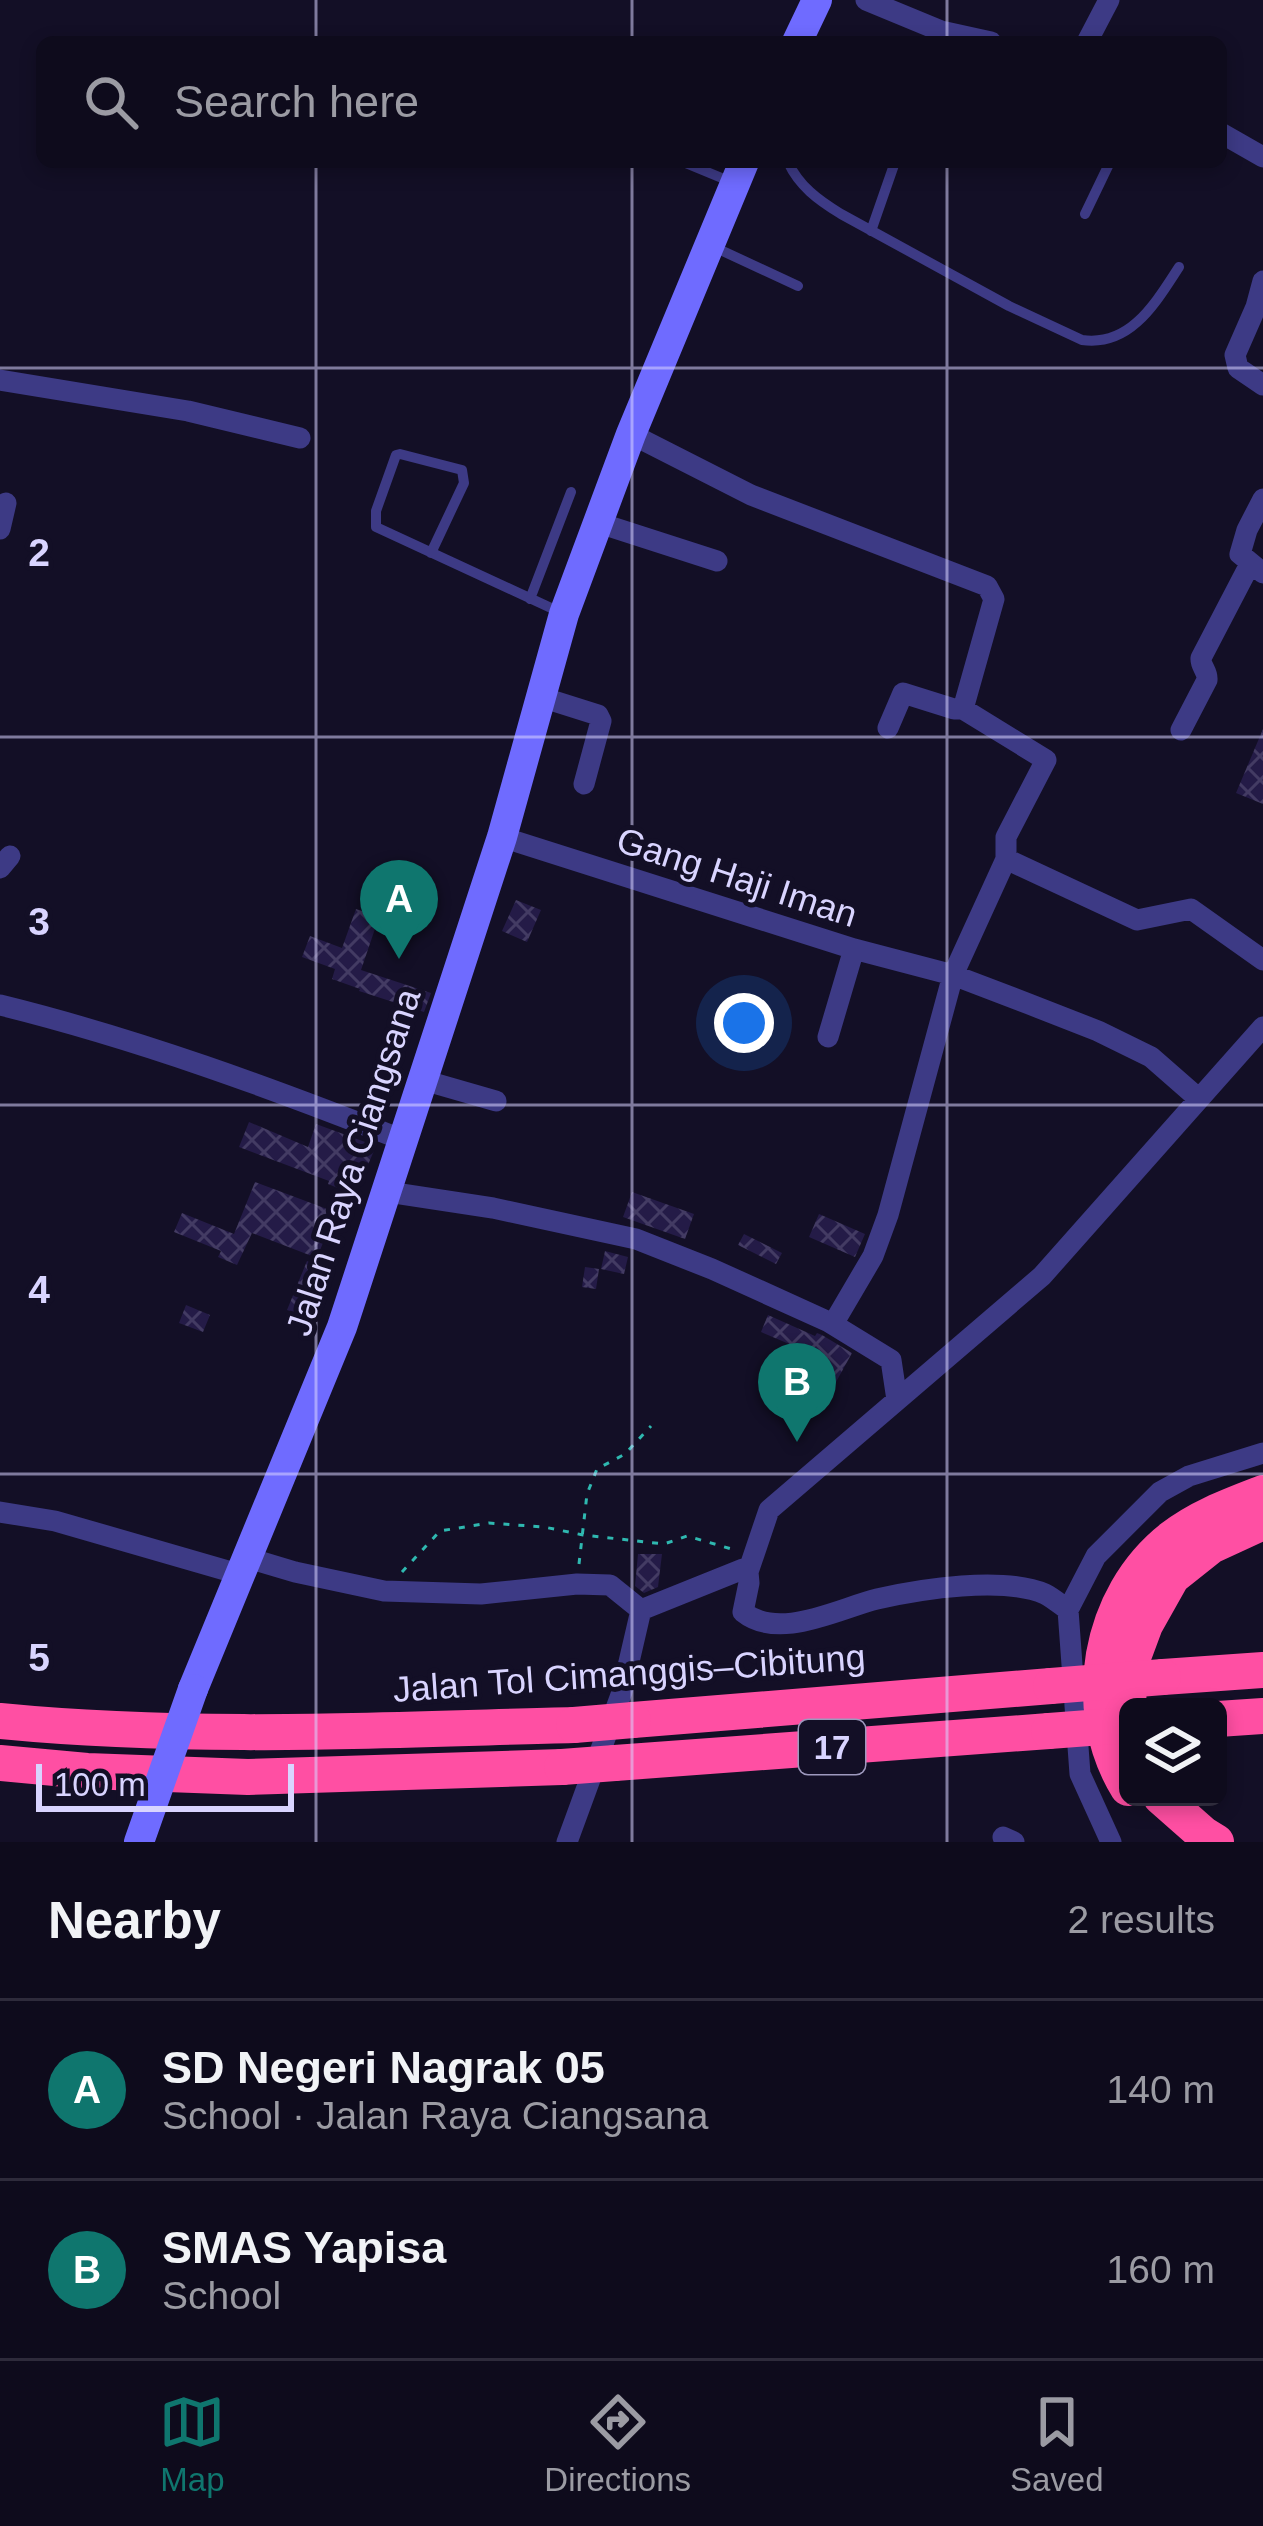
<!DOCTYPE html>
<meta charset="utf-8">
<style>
:root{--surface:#0e0b1c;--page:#1c1929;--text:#f1f3f6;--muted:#9b9ba3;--line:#2e2b3b;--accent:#0f766e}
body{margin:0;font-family:Helvetica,sans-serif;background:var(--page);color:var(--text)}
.controls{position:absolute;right:36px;bottom:36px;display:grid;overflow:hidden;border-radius:18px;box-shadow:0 6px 18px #0003}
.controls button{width:108px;height:108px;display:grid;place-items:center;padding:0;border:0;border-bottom:3px solid var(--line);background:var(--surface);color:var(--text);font:60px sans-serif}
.scale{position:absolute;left:36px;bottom:30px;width:258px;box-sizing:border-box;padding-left:12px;border:6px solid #d9d4ff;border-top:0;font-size:33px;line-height:42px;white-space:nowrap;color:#d9d4ff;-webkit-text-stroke:9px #130f26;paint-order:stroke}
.you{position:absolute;left:744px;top:1023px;width:42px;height:42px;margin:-30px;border:9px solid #fff;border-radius:50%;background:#1a73e8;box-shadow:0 0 0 18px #1a73e833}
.badge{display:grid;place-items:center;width:78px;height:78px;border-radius:50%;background:var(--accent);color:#fff;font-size:39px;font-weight:700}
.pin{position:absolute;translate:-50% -99px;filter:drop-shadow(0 3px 6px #0008)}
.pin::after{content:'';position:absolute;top:63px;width:42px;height:36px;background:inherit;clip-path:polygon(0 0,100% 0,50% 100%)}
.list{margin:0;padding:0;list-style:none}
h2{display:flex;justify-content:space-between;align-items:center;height:156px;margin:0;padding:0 48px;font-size:51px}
h2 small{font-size:39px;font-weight:400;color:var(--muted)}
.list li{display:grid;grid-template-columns:78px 1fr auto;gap:36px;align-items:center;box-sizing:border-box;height:180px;padding:0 48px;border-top:3px solid var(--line)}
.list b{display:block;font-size:45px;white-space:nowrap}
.list p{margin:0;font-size:39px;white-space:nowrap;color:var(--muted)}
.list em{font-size:39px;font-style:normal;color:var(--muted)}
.icon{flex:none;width:66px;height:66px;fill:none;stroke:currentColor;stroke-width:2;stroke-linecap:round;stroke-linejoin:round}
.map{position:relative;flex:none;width:1263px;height:1842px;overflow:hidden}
.search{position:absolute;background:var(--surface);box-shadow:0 6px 18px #0003;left:36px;right:36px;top:36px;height:132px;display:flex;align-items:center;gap:30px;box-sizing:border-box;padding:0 42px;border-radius:18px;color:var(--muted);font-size:45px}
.sheet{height:516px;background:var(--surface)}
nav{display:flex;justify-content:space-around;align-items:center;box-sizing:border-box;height:168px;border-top:3px solid var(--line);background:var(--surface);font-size:33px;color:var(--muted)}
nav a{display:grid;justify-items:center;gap:6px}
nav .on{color:var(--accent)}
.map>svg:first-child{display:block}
.building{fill:url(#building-cross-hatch)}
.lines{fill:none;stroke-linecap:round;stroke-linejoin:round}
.path{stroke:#2fb8b0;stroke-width:3;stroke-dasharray:6 9;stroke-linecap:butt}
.lane{stroke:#3d3a85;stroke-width:10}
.street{stroke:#3d3a85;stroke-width:21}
.secondary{stroke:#6f6bff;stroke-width:30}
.highway{stroke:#ff4fa3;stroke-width:36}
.secondary-bridge{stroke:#6f6bff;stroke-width:30}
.highway-bridge{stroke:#ff4fa3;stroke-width:36}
.grid{fill:none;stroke:#d9d4ff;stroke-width:3;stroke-opacity:0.55}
.labels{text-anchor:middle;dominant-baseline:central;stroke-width:10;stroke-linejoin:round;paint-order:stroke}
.shield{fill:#130f26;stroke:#9e99be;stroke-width:3}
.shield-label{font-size:33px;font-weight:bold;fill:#d9d4ff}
.street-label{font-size:36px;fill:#d9d4ff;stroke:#130f26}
.grid-label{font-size:39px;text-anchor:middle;font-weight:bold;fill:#d9d4ff;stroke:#130f26;stroke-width:10;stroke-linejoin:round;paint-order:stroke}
</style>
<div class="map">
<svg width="1263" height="1842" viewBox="0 0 1263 1842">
<defs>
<pattern id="building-cross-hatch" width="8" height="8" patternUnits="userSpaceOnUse" patternTransform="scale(3)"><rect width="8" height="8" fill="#241b47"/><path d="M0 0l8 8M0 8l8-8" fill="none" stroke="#433b63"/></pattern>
</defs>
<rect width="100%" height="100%" fill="#130f26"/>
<path class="building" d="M1263 729V804L1236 793Z
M516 900 541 910 527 942 502 931Z
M356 909 379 917 361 970 431 993 424 1012 359 991 360 989 332 979 335 969 302 957 310 936 342 948Z
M249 1122 308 1147 316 1124 376 1146 355 1195 328 1184 329 1181 239 1147Z
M255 1182 335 1212 317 1258 252 1233 237 1265 218 1257 221 1251 174 1232 182 1213 234 1234Z
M632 1192 694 1214 685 1239 623 1217Z
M819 1214 865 1234 855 1257 809 1237Z
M744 1234 782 1253 776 1264 738 1245Z
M605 1251 628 1257 624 1274 601 1269Z
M307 1261 325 1269 306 1317 287 1310Z
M585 1267 599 1269 596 1289 582 1287Z
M186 1305 210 1315 203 1332 179 1323Z
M768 1315 815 1336 817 1333 822 1335 852 1353 836 1382 822 1375 807 1403 780 1388 801 1349 761 1332Z
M638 1554H662L658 1587 644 1593 635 1586Z"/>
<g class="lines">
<path class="path" d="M579 1564 587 1494 597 1469 625 1454 651 1426
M402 1572 440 1531 489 1523 544 1527 583 1535 664 1544 687 1536 735 1550"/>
<path class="lane" d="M683 162 729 181
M788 162C799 186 818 200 841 214L1009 306 1082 340C1131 347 1156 302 1179 267
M1085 214 1110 162
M871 231 895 162
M714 247 798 286
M431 553 464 483 462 470 400 454 396 455 376 511V527L564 614
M530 599 571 492"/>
<path class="street" d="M866 0 941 31 991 42
M1087 42 1109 0
M1221 133 1263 157
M1263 281 1256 307 1235 355 1238 368 1263 385
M0 380 188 411 300 438
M631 434 751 495 987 586 994 599 963 709
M1263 499 1247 530 1240 554 1263 573
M596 522 717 561
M0 529 6 503
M541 697 598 715 601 721 584 784
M1181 730 1207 680C1208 671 1200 666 1201 658L1250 564
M502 837 854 949 953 975 1029 1004 1098 1031 1151 1057 1199 1099
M1006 859 1137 920 1191 909 1263 960
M0 868 10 856
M0 1005C138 1039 271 1088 403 1140
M828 1037 854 949
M423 1080 496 1101
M388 1192 493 1208 636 1239 712 1269 829 1322 836 1319 873 1256 888 1215 953 975 1006 859V837L1046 760 963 709H954L903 693 888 728
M829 1322 891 1360 897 1400
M0 1512 55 1521 242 1575
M248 1558 295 1572 384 1591 481 1594 577 1584 610 1585 641 1610
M641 1610 743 1569 748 1572
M1068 1610C1061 1605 1053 1598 1045 1594 1003 1576 921 1589 877 1599 837 1609 779 1641 743 1612L749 1583 748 1572 769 1510 1042 1276 1263 1027
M1003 1837 1014 1842
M567 1842 622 1692 641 1610
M1111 1842 1080 1774 1068 1610 1096 1556 1160 1492 1189 1476 1263 1453"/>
<path class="secondary" d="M797 42 817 0
M193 1689 342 1327 502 837 564 614 631 434 744 162"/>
<path class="highway" d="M1163 1677 1263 1670
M1128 1718 1129 1668 1145 1625 1172 1577 1211 1546 1263 1522
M1218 1719 1263 1716
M633 1720 1051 1686
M0 1721C193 1740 381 1730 574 1725
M0 1763 87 1771 248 1777 562 1767
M615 1763 1049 1731
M1128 1788C1079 1709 1098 1596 1172 1538 1199 1517 1232 1505 1263 1493
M1161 1797 1203 1834 1216 1842"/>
<path class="secondary-bridge" d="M139 1842 193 1689"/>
<path class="highway-bridge" d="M1051 1686 1163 1677
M574 1725 633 1720
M1049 1731 1128 1725
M562 1767 615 1763"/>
</g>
<path class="grid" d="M316 0V42M632 0V42M947 0V42M316 162V1842M632 162V1842M947 162V1842M0 368H1263M0 737H1263M0 1105H1263M0 1474H1263"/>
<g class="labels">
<rect class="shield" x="799" y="1720" width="66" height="54" rx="9"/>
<g class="shield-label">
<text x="832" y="1747">17</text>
</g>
<g class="street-label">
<text transform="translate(737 877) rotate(18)">Gang Haji Iman</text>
<text transform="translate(353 1162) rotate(-72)">Jalan Raya Ciangsana</text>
<text transform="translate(629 1673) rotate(-4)">Jalan Tol Cimanggis–Cibitung</text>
</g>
</g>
<g class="grid-label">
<text x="39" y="566">2</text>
<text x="39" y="935">3</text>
<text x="39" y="1303">4</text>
<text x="39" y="1671">5</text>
</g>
</svg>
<div class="controls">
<button><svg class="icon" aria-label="layers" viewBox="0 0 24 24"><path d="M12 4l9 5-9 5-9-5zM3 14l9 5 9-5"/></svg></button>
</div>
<div class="scale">100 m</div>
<div class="you"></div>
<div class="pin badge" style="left:399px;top:959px">A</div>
<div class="pin badge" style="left:797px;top:1442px">B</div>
<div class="search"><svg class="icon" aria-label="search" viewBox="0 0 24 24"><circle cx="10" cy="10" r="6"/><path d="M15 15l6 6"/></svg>Search here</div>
</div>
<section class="sheet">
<h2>Nearby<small>2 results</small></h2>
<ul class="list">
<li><span class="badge">A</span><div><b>SD Negeri Nagrak 05</b><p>School · Jalan Raya Ciangsana</p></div><em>140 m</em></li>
<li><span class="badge">B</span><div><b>SMAS Yapisa</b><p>School</p></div><em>160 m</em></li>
</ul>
</section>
<nav>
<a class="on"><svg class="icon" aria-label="map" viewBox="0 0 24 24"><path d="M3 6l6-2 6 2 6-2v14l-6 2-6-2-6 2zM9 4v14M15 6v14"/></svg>Map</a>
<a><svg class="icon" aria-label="directions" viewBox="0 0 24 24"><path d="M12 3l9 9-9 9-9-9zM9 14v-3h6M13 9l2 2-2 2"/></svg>Directions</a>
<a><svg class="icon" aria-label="saved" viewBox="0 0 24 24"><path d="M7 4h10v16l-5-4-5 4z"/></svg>Saved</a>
</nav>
